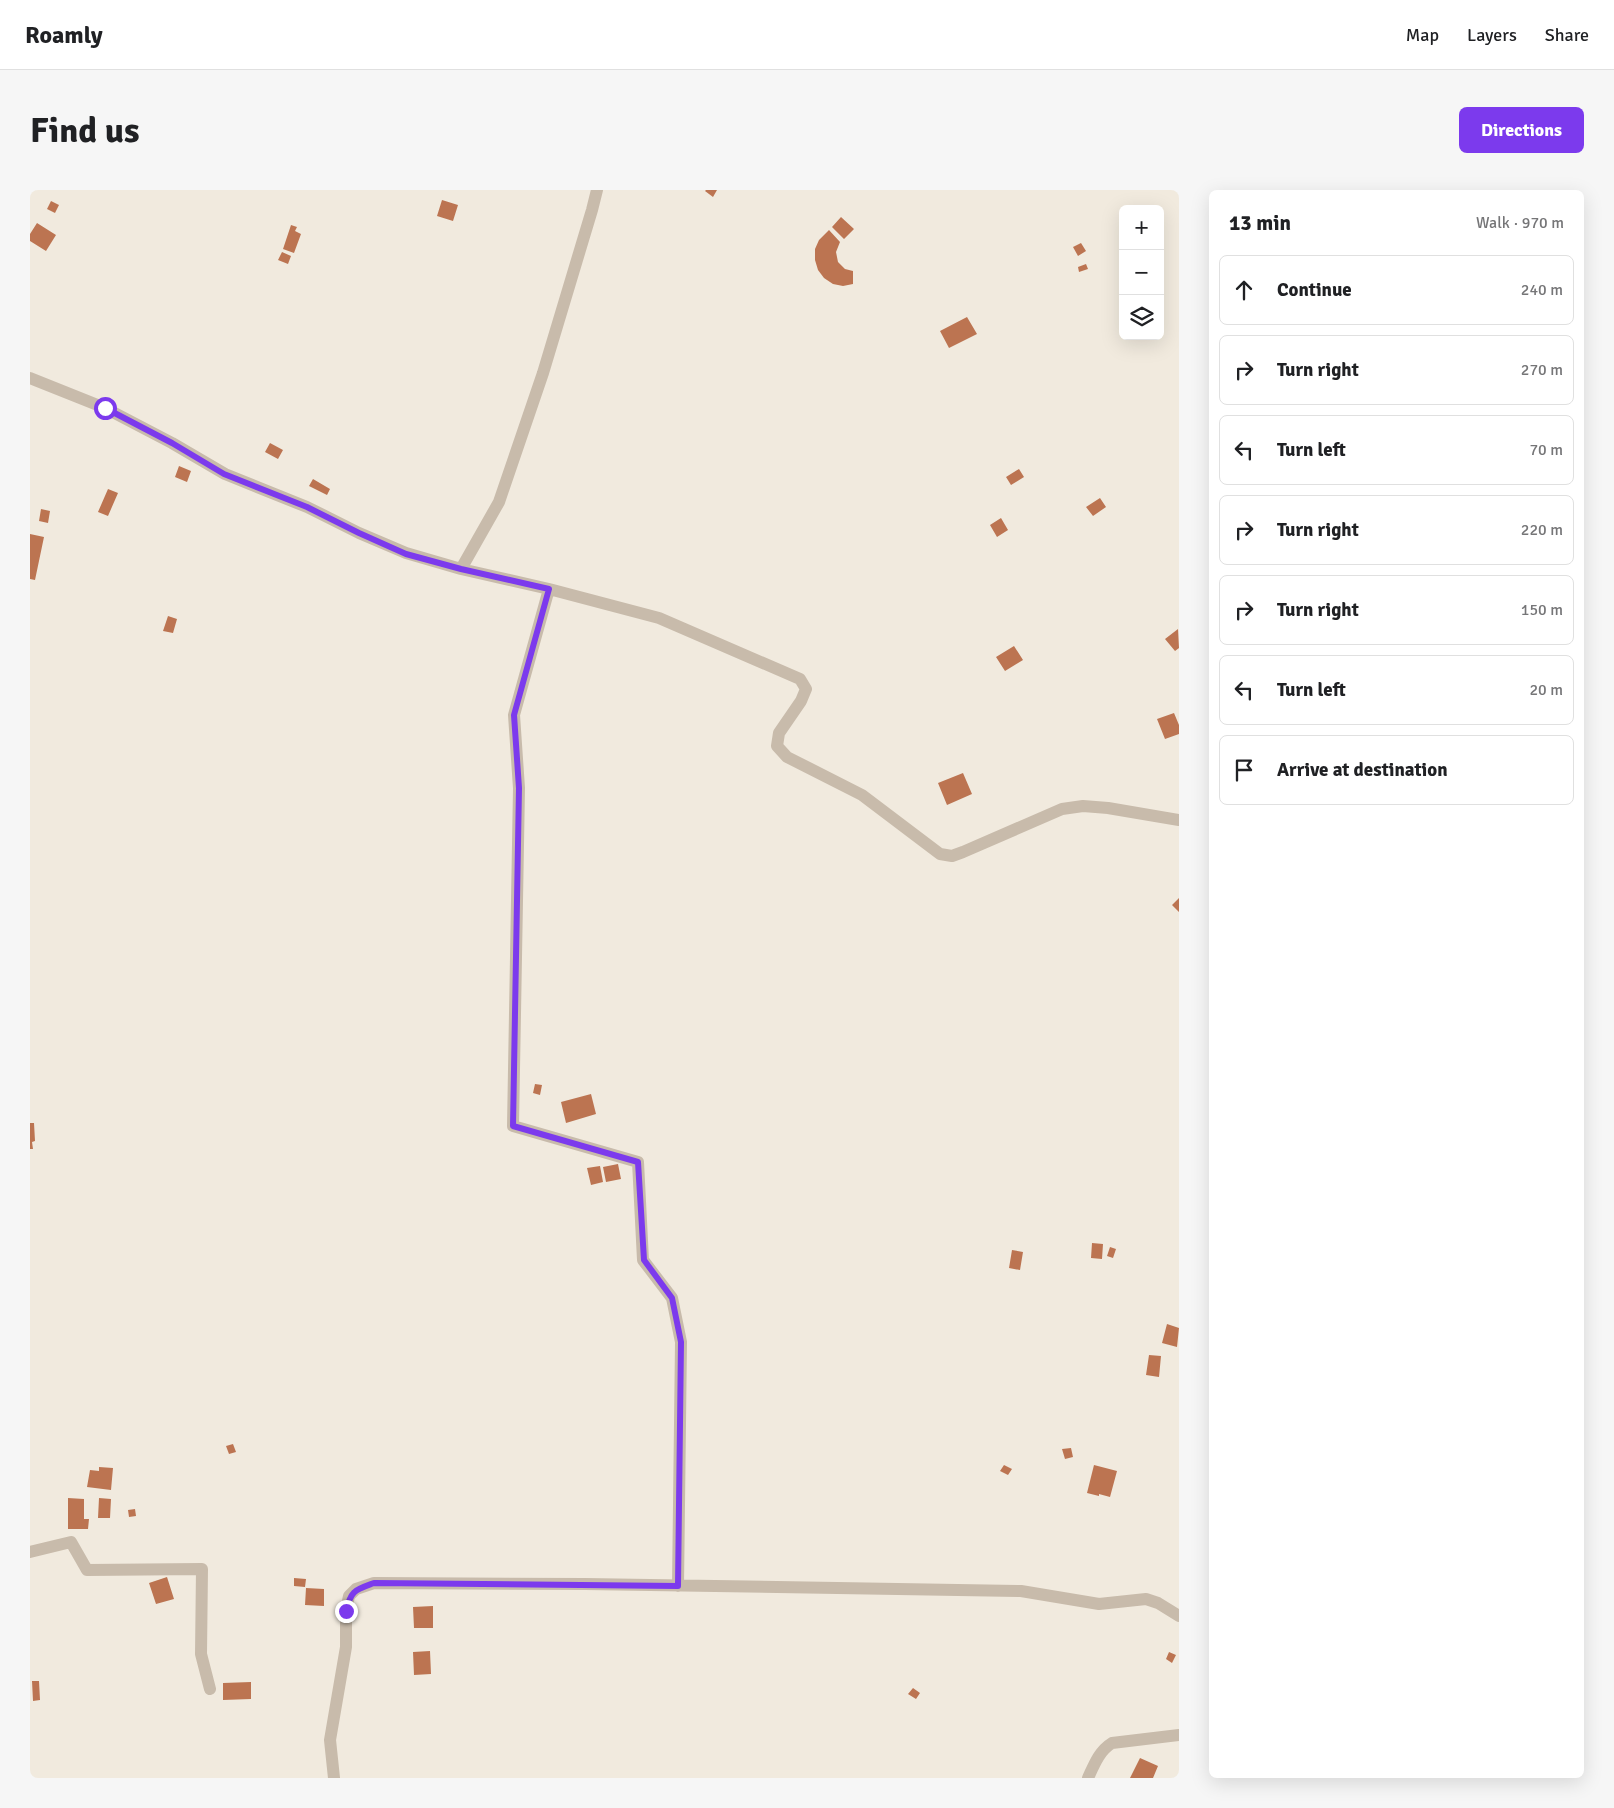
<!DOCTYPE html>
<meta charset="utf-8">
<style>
:root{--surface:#fff;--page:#f6f6f6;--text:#202124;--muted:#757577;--line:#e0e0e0;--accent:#7c3aed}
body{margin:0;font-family:Signika,sans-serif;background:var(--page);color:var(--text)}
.controls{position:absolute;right:15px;top:15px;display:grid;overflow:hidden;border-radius:8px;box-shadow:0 5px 20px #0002}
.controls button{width:45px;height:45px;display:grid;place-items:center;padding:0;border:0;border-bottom:1px solid var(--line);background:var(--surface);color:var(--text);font:25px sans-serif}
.stop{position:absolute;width:15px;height:15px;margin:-11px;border:4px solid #7c3aed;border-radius:50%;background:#fff}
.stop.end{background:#7c3aed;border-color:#fff;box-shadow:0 1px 5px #0008}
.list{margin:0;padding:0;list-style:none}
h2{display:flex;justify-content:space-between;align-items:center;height:65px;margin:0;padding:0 20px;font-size:21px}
h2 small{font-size:16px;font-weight:400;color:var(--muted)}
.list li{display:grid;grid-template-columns:32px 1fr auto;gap:15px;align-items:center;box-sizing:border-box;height:70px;margin:0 10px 10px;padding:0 10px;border:1px solid var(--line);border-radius:8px}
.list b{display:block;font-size:19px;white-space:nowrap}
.list em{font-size:16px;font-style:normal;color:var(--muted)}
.icon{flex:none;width:28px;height:28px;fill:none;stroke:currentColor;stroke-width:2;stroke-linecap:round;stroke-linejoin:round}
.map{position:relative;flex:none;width:1149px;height:1588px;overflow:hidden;border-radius:8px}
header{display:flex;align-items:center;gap:30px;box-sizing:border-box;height:70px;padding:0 25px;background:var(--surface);border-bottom:1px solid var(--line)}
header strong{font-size:24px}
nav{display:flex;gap:28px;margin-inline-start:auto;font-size:18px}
.intro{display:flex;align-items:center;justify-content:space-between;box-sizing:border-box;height:120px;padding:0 30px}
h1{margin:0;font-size:35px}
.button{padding:12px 22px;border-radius:8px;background:var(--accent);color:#fff;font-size:18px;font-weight:700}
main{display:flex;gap:30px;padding:0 30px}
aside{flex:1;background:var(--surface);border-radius:8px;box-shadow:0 5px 20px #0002}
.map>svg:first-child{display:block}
.building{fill:#bc7451}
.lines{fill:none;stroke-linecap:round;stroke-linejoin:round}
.minor{stroke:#c8bbab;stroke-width:12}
.route{stroke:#7c3aed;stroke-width:6}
</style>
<header>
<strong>Roamly</strong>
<nav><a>Map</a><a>Layers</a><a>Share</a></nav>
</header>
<div class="intro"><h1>Find us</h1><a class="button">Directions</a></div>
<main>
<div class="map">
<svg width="1149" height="1588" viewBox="0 0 1149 1588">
<rect width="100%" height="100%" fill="#f1eade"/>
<path class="building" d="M676 0H687L683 7 675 1Z
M412 10 428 15 423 31 407 26Z
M21 11 29 15 25 23 17 19Z
M811 27 824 39 814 49 802 37Z
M7 33 26 45 16 61 0 51V44Z
M261 35 267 37 265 41 271 44 264 63 253 59Z
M799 40 810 52 806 62 808 72 815 79 823 81V94L813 96 803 94 794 88 788 80 785 70V59L789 50Z
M1051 53 1056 61 1048 66 1043 57Z
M252 62 261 66 258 74 248 70Z
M1056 74 1058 79 1049 82 1048 77Z
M937 127 947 144 919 158 910 141Z
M240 253 253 260 248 269 235 262Z
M149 276 161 281 157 292 145 287Z
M989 279 994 287 981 295 976 287Z
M283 289 300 299 297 305 279 296Z
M78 299 88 303 78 326 68 322Z
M1070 308 1076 317 1063 326 1056 317Z
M11 319 20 321 18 333 9 331Z
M971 328 978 340 967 347 960 335Z
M0 344 14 347 5 390 0 389Z
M138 426 147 429 143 443 133 441Z
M1148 439 1149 458 1145 461 1135 449Z
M984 456 993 470 975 481 966 467Z
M1144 523 1149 535V544L1135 549 1127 529Z
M933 583 942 604 917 615 908 593Z
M1149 708V722L1142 715Z
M505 894 512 895 510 905 503 903Z
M561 904 566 924 536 933 531 912Z
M0 933H4L5 951 2 952 3 959H0Z
M588 974 591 989 576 992 573 977Z
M570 976 573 992 561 995 557 978Z
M1062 1053 1073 1054 1072 1069 1061 1068Z
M1080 1057 1086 1059 1083 1068 1077 1066Z
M982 1060 993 1062 990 1080 979 1078Z
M1137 1134 1149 1138 1147 1157 1132 1153Z
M1119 1165 1131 1166 1129 1187 1116 1185Z
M203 1254 206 1262 199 1264 196 1256Z
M1041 1258 1043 1267 1035 1269 1032 1259Z
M974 1275 982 1279 978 1285 970 1281Z
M1064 1275 1087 1281 1080 1307 1069 1304V1306L1057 1303Z
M69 1277 83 1278 81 1300 57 1297 60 1280 69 1281Z
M38 1308 54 1309V1329H59L58 1339H38Z
M69 1308 81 1309 80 1328H68Z
M105 1319 106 1326 99 1327 98 1320Z
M137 1387 144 1409 126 1414 119 1393Z
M264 1388 276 1389 275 1397 264 1396Z
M276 1398 294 1399V1416L275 1415Z
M403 1416V1438H384L383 1417Z
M400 1461 401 1484 384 1485 383 1462Z
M1139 1462 1146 1465 1142 1473 1136 1469Z
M2 1491H9L10 1510 3 1511Z
M221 1492V1509L193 1510V1493Z
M883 1498 890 1503 886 1509 878 1504Z
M1110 1568 1128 1576 1123 1588H1100Z"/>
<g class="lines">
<path class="minor" d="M0 188 75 218 142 253 195 284 277 317 329 343 376 363 431 379 519 399 629 428 770 489 776 499 771 511 749 543 747 556 757 567 832 605 910 664 922 666 933 662 1032 619 1053 616 1078 618 1149 630
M431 379 469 312 513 183 562 20 567 0
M519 399 484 525 489 598 483 936 608 972 613 1070 642 1108 651 1152 648 1396
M0 1362 41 1352 57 1380 172 1379 171 1464 180 1499
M304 1588 300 1550 316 1457V1421L319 1406 326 1399 344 1393 555 1394 991 1401 1069 1414 1116 1409 1128 1413 1149 1426
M1058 1588C1064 1575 1069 1561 1082 1553L1149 1545"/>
</g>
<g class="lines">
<path class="route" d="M75 218 142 253 194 284 277 317 329 343 376 364 431 379 519 399 484 525 489 598 483 936 608 972 614 1070 642 1108 651 1152 648 1396 344 1393C325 1400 321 1400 316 1421"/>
</g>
</svg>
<div class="controls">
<button>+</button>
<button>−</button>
<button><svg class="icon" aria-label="layers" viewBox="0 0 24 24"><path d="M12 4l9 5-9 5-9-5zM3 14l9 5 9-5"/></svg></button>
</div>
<div class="stop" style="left:75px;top:218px"></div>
<div class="stop end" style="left:316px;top:1421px"></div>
</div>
<aside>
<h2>13 min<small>Walk · 970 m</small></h2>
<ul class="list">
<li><svg class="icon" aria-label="ahead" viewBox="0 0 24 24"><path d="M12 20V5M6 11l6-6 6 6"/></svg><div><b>Continue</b></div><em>240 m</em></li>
<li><svg class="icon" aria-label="right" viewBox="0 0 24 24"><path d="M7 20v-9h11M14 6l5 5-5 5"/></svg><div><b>Turn right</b></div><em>270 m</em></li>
<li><svg class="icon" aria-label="left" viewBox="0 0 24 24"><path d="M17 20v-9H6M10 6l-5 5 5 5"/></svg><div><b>Turn left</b></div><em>70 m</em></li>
<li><svg class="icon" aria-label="right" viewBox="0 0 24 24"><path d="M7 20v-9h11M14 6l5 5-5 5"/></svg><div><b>Turn right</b></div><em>220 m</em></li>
<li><svg class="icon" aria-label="right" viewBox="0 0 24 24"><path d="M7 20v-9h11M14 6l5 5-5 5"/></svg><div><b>Turn right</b></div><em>150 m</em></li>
<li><svg class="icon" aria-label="left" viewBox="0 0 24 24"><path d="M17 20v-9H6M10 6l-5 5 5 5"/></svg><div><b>Turn left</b></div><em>20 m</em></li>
<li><svg class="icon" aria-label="arrive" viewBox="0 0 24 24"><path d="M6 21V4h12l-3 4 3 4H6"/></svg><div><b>Arrive at destination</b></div></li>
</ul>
</aside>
</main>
